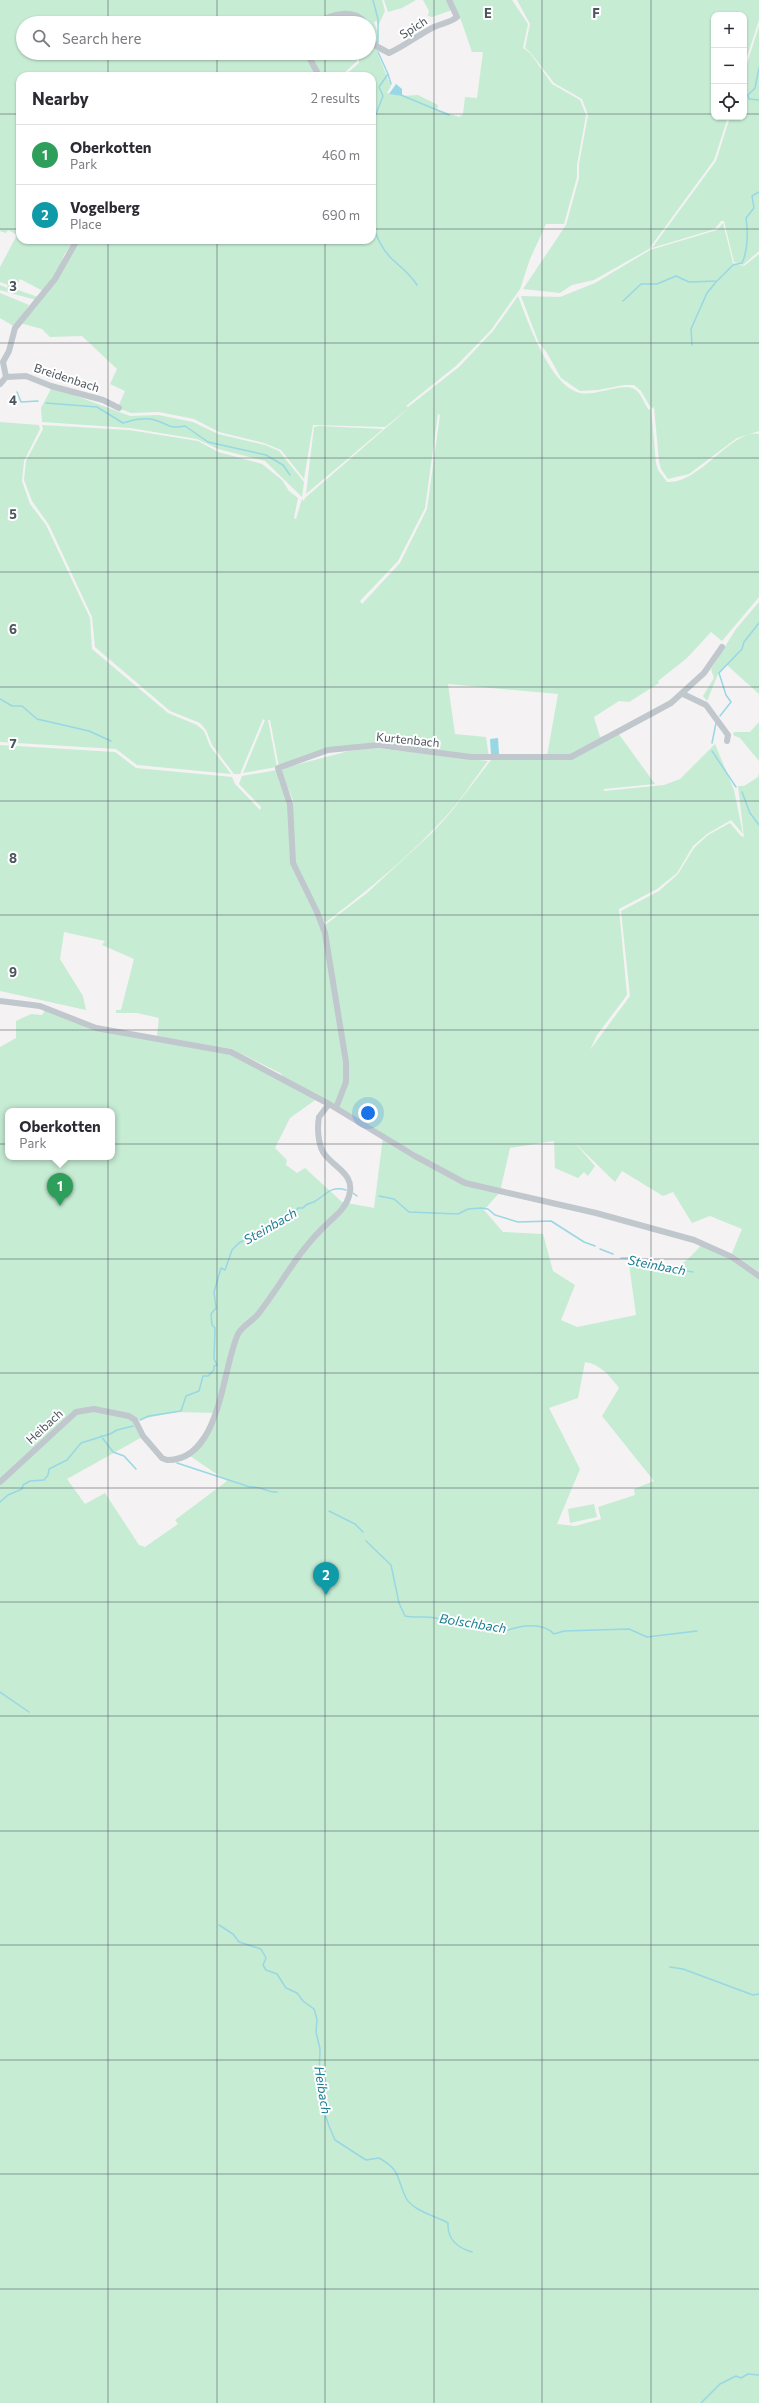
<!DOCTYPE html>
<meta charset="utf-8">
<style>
:root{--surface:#fff;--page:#f2f2f3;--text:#2b2b33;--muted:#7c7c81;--line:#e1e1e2;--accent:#2d7cd3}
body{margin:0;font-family:Commissioner,sans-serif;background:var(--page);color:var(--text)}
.controls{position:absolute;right:12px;top:12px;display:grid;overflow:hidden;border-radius:8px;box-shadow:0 1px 3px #0004}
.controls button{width:36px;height:36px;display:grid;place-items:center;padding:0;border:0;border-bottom:1px solid var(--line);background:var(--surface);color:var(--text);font:20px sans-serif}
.you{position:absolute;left:368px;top:1113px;width:14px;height:14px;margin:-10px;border:3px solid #fff;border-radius:50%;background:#1a73e8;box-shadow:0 0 0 6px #1a73e833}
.badge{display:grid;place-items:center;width:26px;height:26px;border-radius:50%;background:var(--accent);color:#fff;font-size:13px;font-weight:700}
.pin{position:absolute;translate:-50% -33px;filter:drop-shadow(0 1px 2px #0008)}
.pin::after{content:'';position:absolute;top:21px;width:14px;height:12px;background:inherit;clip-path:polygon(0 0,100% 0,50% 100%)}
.popup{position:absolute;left:5px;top:1108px;width:110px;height:52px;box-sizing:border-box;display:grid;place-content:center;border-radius:8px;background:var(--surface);filter:drop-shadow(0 1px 3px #0005);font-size:13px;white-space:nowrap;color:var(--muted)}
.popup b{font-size:15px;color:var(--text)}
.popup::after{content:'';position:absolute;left:50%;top:100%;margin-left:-8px;border:8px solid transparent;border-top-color:var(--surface)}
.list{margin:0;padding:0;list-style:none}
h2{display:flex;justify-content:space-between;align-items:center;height:52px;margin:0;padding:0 16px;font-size:17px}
h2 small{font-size:13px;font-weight:400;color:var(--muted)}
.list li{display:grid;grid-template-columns:26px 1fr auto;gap:12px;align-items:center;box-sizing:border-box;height:60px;padding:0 16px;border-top:1px solid var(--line)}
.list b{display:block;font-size:15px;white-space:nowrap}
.list p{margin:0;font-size:13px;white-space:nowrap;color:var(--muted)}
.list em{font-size:13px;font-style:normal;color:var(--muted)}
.icon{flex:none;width:22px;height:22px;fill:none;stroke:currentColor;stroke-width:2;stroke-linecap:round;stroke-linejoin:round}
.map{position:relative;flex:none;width:759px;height:2403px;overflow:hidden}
.search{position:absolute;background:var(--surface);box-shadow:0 1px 3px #0004;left:16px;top:16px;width:360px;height:44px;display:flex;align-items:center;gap:10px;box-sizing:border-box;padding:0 14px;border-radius:22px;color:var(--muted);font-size:15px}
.panel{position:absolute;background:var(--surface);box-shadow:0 1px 3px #0004;left:16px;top:72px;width:360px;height:172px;border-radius:12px}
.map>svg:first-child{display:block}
.green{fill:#c6ecd4;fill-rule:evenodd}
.water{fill:#98d7e4}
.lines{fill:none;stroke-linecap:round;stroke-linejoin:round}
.stream{stroke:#98d7e4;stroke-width:1.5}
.minor{stroke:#c0c7cd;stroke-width:6}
.grid{fill:none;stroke:#4c565e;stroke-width:1;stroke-opacity:0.55}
.labels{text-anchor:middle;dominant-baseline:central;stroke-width:4;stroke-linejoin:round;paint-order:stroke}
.street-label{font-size:12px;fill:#4c565e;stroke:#fff}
.water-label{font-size:13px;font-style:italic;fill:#1b7e93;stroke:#fff}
.grid-label{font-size:13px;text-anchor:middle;font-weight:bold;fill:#4c565e;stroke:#fff;stroke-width:4;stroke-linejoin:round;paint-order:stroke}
</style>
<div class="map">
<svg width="759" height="2403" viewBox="0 0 759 2403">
<rect width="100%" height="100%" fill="#f4f2f2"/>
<path class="green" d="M0 0H382L385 11 378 26 377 21 374 22 378 33 377 45 369 39V23H23V53H306L318 76H20V240H75L64 255 59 270 43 291 20 279 15 289 38 297 36 300 0 290V285L7 288 8 285 0 282V267L17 235 8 230 6 233 0 231Z
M384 0H416L402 8 388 12Z
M423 0H446L452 10 432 17 428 16 429 11Z
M449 0H512L528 24 523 48 530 53 552 84 580 100 586 115 577 165V177L564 224H546L530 259 520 289 491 330 457 365 406 406 408 407 459 367 493 331 518 296C528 322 550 386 580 393 596 397 628 379 638 392 643 398 645 405 649 410L651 408 641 391 634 385H624L598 390 580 391 561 378 547 353 538 341 521 296 560 297 595 283 650 250 717 230 723 223 733 263 744 266 759 254V431L737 438 689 474 668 479 661 469 659 461 654 407 651 409 656 463 658 470 667 482C699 485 733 428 759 434V597L722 641 711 632 687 658 658 681 659 683 629 702 619 701 594 717 600 737 616 732 576 754 547 756 558 694 448 684 455 734 486 737 489 758 369 743 334 748 279 767 270 720H268L277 767 243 773 265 720 263 719 240 774H234L212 745 206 730 200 723 170 711 95 647 92 617 49 525 32 501 24 480 26 461 43 429 42 425 129 430 198 441 218 452 262 464 282 480 289 491 298 498 294 518 296 519 302 499 304 501 305 498 410 407 385 427 313 425 304 479 281 450 264 443 219 432 194 419 159 412 131 413 100 401 118 407 125 391 110 384 117 369 82 336 50 337 42 329 20 323 79 240H372V76H344L359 63V53H369V41H371L378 51 377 52 391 86 387 93 402 96 418 95 438 105 437 109 459 117 463 114 465 97 477 98 483 52H472L461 20ZM438 414 440 415 427 509 400 563 362 604 360 601 398 561 425 508Z
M517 0H759V20L744 66V15H714V117H728L714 160 649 249 594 280 572 285 560 293 523 289 566 225 579 178V164L588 115 582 99 554 83 530 52 525 48 530 24Z
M759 26V251L743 265 734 262 724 221H721L715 229 652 248 716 161 730 117H744V73Z
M309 53H357V61L341 76H320Z
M0 293 29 305 15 327 0 318Z
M52 387 130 416 158 415 193 422 218 434 265 445 279 451 304 482 302 497 265 461 218 449 197 439 130 428 42 422 41 408Z
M0 422 39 425 40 429 24 461 22 481 30 504 46 525 90 618 92 649 168 713 197 725 204 731 210 746 231 774 137 765 116 749 0 742Z
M319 426 383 429 306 494 314 427Z
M759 602V694L727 665 718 674 707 701 703 696 714 678 711 669 736 629Z
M759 722V761L740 738 733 735 734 732H750Z
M618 733 655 784 604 789V791L664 785 680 779 715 744 734 790 743 834 731 820 707 834 693 846 677 873 657 889 619 909 627 995 597 1035 590 1050 630 996 621 911 659 891 678 874 694 848 708 835 730 823 741 836 744 837 738 786H744L758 777 759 772V1272L732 1253 742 1229 710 1216 692 1223 673 1192 663 1196 622 1171 615 1182 575 1143 595 1166 588 1176 584 1172 578 1178 555 1168 554 1141 510 1148 500 1192 484 1210 503 1232 543 1234 553 1271 575 1285 561 1320 577 1327 636 1315 629 1264C668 1270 674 1277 702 1244L736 1262 759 1279V2403H0V1047L16 1038V1021L31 1014 42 1015 46 1009 87 1027 225 1052 288 1082 280 1073 232 1049 157 1036 159 1018 137 1013H116V1010H121L134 959 102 945 105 941 64 932 60 959 83 996 86 1010 0 991V745L115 752 136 768 232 777 235 784 260 810 261 807 239 784 242 776 277 770 288 803 290 860 319 919 332 974 325 925 367 893 433 832 451 812 491 760 571 758ZM318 1098 418 1154 424 1161 383 1137 374 1208 342 1202 305 1168 297 1173 286 1165 287 1160 275 1148 290 1118ZM8 1111H112V1157H8ZM585 1362C600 1364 610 1376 619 1388L602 1416 654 1481 634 1489 635 1495 598 1507 601 1519 575 1526 557 1524 580 1469 549 1408 578 1398ZM177 1412 216 1413 209 1427 187 1454 227 1481 175 1520 178 1524 145 1547 139 1545 105 1493 85 1504 67 1479 144 1436 136 1420Z
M375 748 488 761C475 778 463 797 449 813 413 853 369 890 326 922L323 920 295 863 293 842V800L280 769 349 751Z
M594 1504 597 1517 570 1523 568 1509Z"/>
<path class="water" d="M396 84 402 89V96L389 94Z
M498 738 499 754H491L490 739Z"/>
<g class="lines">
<path class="stream" d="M373 0 378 19V43
M759 68 755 88 748 95 749 99 759 100
M388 74 391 84
M401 95 449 115
M372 124 383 96 379 87 388 74 378 52
M372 224C377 237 382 250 393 260 402 268 410 274 417 285
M623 301 641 284H657L676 276 689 282 717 281 733 265 742 263C748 251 748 231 746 218L754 208 752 196 759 192
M692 345 691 329 707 293 716 282
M17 392 21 402 38 401
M46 403 97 407 123 423C133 420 144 417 155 420 169 424 167 429 185 426L208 442 266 455 283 465 290 475
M0 699 12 706H22L37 719 89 731 111 741
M720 716 731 702 726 695 719 673 742 649 744 642 759 623
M712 743 716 723
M712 751 736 787
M742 792 750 813 759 825
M353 1193 357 1196
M379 1196 394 1199 409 1212 458 1214 468 1209 481 1208 488 1209 495 1215 518 1222 551 1221 584 1242 595 1246
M600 1249 613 1254
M621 1258H632L647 1265 693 1272
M140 1420 149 1416 181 1411 186 1396 199 1391 203 1376H208L214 1370V1366L217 1365 214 1359 215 1328 212 1325 211 1314 216 1308 214 1292 221 1268 225 1270 232 1250 239 1243 295 1212 298 1208H303C306 1203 309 1204 314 1202 326 1195 331 1185 346 1190
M101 1436 113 1452 124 1456 136 1469
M177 1463 250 1487C263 1486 267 1493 277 1492
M0 1502 8 1495 22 1489 23 1485 30 1481 44 1480 48 1475 49 1469 67 1460 81 1443 110 1434 117 1430 133 1426
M329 1511 355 1524 363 1532
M366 1541 391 1565 399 1603 405 1616C418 1619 430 1614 442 1620 461 1615 478 1626 497 1624L505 1631C519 1626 542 1621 554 1634L564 1631 629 1629 647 1637 697 1631
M0 1692 29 1712
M219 1925 233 1934 239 1942 261 1949 266 1958 263 1965 266 1970 277 1974 286 1988 297 1993 303 2001 314 2009 317 2019 316 2032 320 2049 319 2077 324 2097V2111L329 2126 335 2140 366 2160 379 2158C402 2171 396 2178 406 2198 413 2211 436 2216 448 2223 447 2239 458 2248 472 2252
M670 1967 683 1969 753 1995 759 1994
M701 2403 720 2384 736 2376 741 2378 748 2374 759 2375"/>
<path class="minor" d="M317 23C331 14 355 8 365 23
M369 35 376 46 389 53C405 46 418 35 434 27 442 23 450 23 457 17L449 0
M307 53 319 76
M6 377 3 362 9 351 15 328 55 279 77 240
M0 384 6 377 26 376 51 386 103 400 119 408
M683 694 706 705 728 735 727 741
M0 1001 40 1006 96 1028 231 1052 329 1104 415 1156 465 1183 596 1213 694 1240 732 1257 759 1276
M336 1108 346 1082V1062L325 933 317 912 293 863 290 804 278 768 328 750 378 745 471 757H571L671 703 704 673 722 647
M0 1482 76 1412 94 1409 129 1416 135 1420 143 1436 162 1458 167 1460C221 1461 222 1368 238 1334 243 1325 253 1321 259 1313 283 1282 297 1252 327 1224 335 1216 346 1208 349 1196 356 1173 333 1168 323 1152 318 1143 317 1127 319 1117L329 1104"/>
</g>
<path class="grid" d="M108 0V23M217 0V23M325 0V23M434 0V2403M542 0V2403M651 0V2403M108 53V76M217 53V76M325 53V76M0 114H20M372 114H714M744 114H759M0 229H20M372 229H759M108 240V2403M217 240V2403M325 240V2403M0 343H759M0 458H759M0 572H759M0 687H759M0 801H759M0 915H759M0 1030H759M0 1144H759M0 1259H759M0 1373H759M0 1488H759M0 1602H759M0 1716H759M0 1831H759M0 1945H759M0 2060H759M0 2174H759M0 2289H759"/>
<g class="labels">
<g class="street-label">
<text transform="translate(413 27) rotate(-32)">Spich</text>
<text transform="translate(67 377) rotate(18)">Breidenbach</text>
<text transform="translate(408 739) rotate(6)">Kurtenbach</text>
<text transform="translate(44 1426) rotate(-43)">Heibach</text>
</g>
<g class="water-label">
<text transform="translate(270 1226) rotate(-30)">Steinbach</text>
<text transform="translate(657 1265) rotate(11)">Steinbach</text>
<text transform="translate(473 1623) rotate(9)">Bolschbach</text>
<text transform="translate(323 2090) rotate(81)">Heibach</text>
</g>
</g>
<g class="grid-label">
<text x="488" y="18">E</text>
<text x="596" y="18">F</text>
<text x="13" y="291">3</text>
<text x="13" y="405">4</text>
<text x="13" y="519">5</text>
<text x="13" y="634">6</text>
<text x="13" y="748">7</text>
<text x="13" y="863">8</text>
<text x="13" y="977">9</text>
</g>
</svg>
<div class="controls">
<button>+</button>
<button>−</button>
<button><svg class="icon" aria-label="locate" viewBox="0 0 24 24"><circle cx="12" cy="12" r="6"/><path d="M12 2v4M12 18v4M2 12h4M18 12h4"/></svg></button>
</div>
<div class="you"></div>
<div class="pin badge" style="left:60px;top:1206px;background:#2e9e5b">1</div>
<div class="popup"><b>Oberkotten</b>Park</div>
<div class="pin badge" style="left:326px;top:1595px;background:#0f9aa8">2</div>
<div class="search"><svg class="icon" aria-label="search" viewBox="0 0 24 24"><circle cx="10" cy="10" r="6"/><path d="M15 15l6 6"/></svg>Search here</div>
<section class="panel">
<h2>Nearby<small>2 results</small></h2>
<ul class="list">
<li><span class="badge" style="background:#2e9e5b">1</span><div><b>Oberkotten</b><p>Park</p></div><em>460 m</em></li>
<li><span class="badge" style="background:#0f9aa8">2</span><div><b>Vogelberg</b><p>Place</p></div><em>690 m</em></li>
</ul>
</section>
</div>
